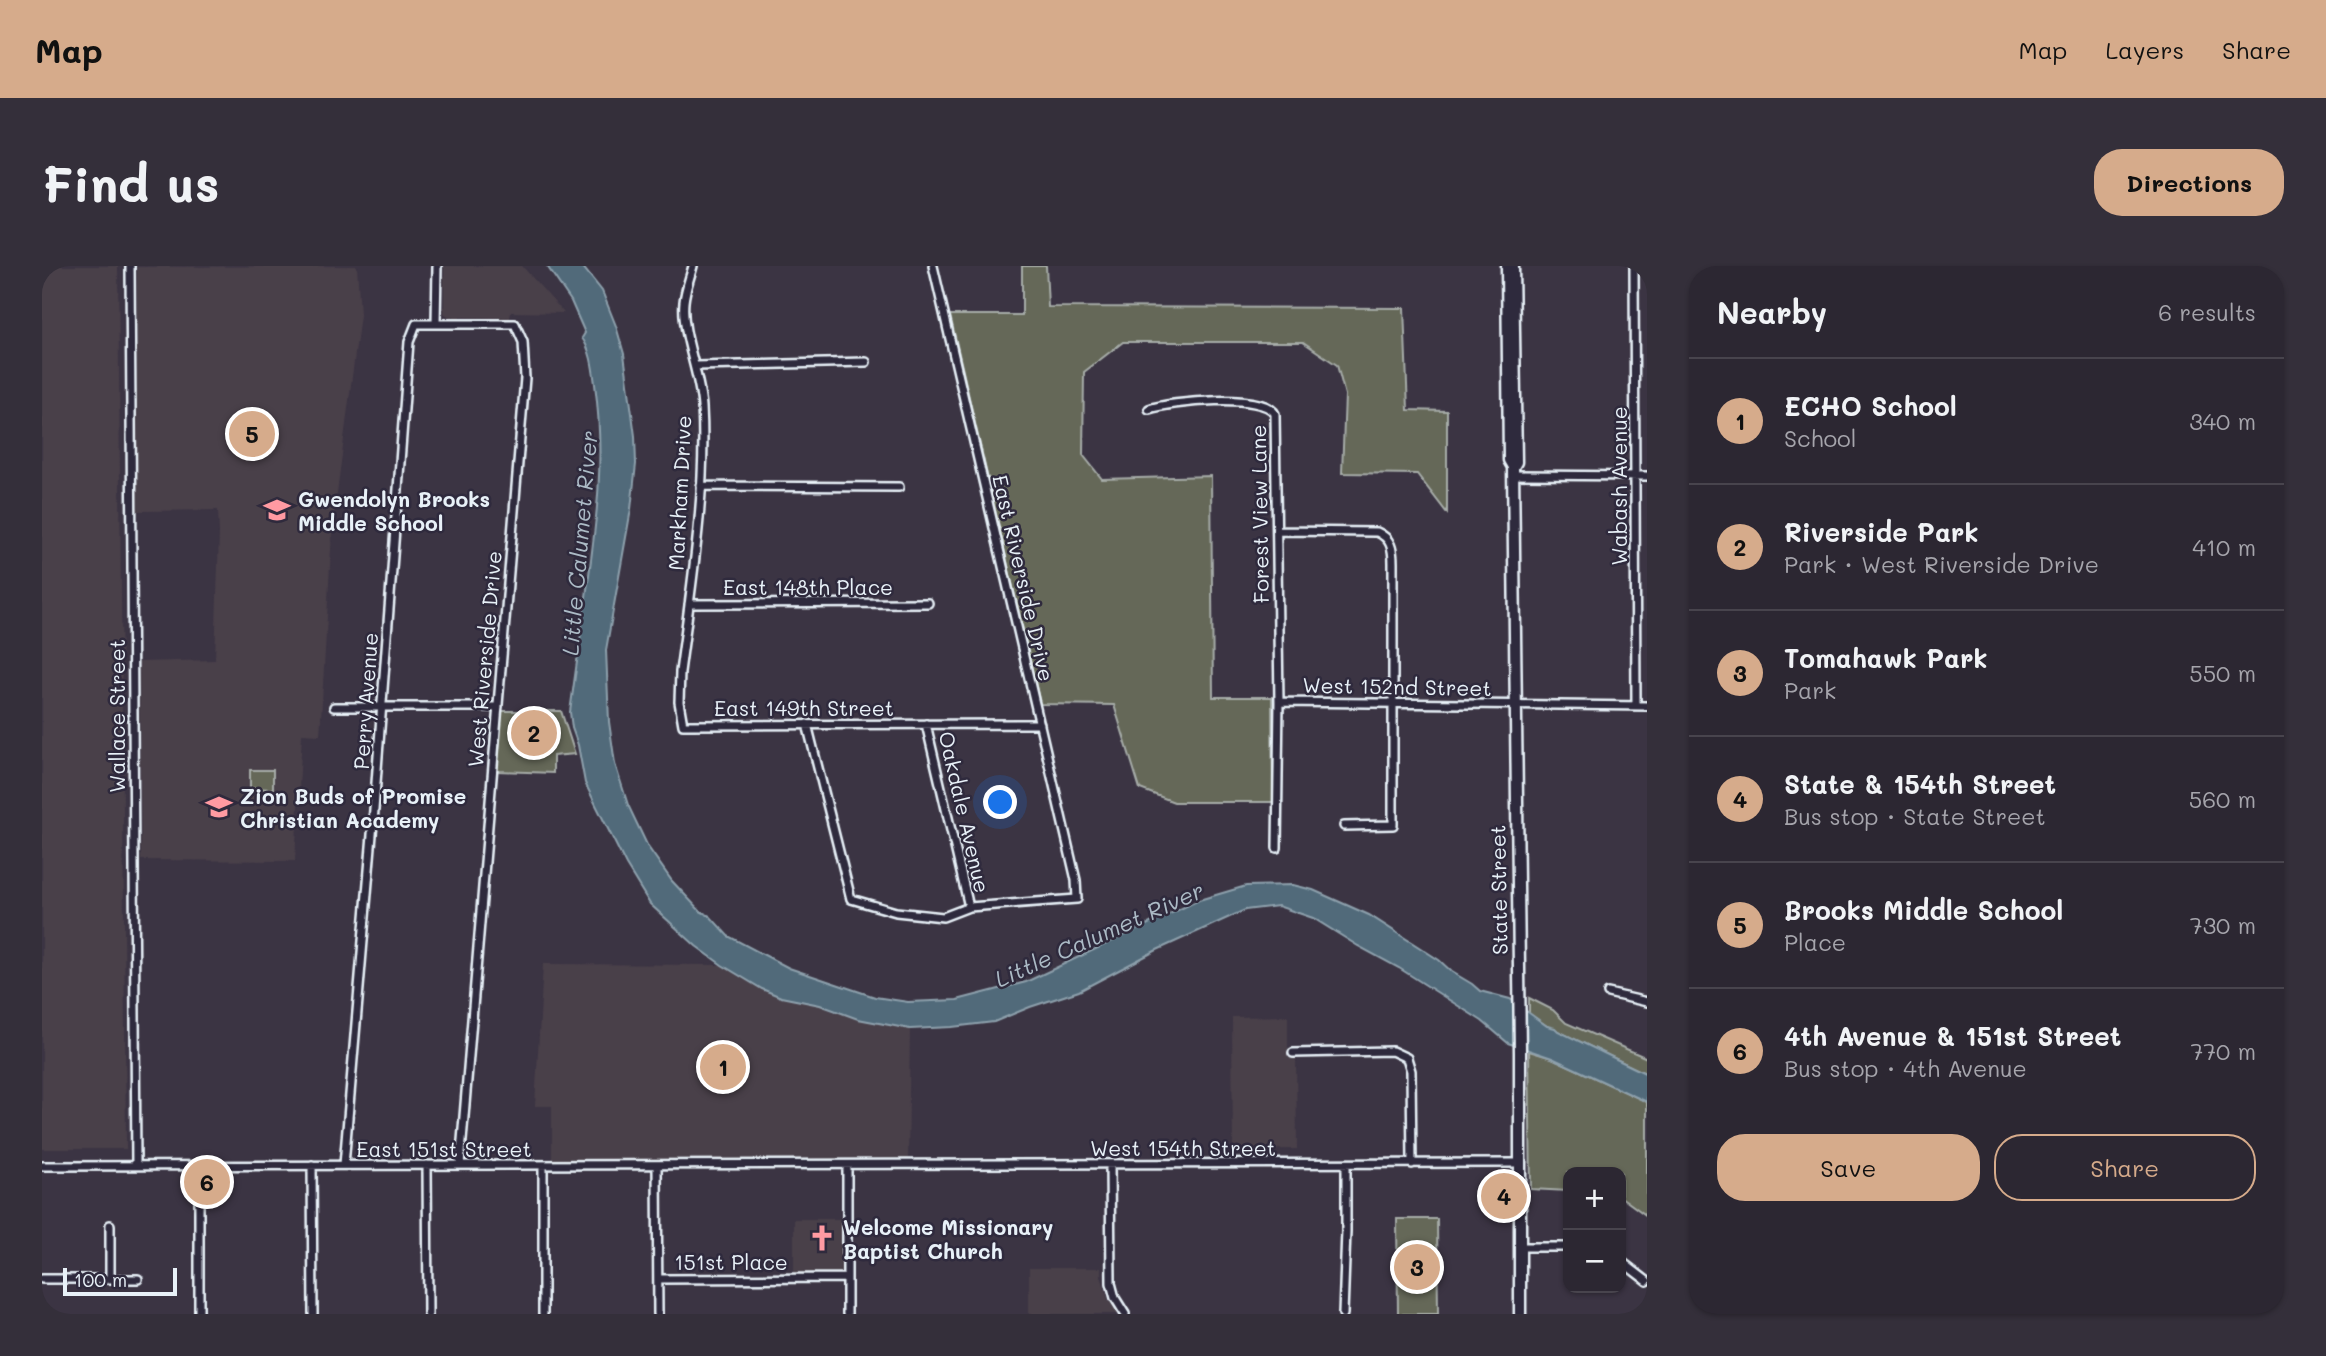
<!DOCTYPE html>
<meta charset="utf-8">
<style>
:root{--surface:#2c2732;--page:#342f3a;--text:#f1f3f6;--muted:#a6a5ac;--line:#48444d;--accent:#d6ab8b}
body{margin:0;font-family:Mali,sans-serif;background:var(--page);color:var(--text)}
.controls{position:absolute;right:21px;bottom:21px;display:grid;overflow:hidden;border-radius:14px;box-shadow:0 2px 5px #0004}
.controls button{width:63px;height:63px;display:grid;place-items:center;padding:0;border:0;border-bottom:2px solid var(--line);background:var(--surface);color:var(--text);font:35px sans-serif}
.scale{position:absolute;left:21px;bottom:18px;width:114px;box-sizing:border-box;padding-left:7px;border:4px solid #e8f1f8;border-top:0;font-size:19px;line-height:24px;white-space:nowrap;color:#e8f1f8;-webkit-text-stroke:5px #2f2a3d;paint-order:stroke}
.you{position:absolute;left:959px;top:537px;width:24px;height:24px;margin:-18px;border:5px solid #fff;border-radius:50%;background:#1a73e8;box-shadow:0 0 0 10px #1a73e833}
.badge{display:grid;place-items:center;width:46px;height:46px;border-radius:50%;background:var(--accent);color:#111;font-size:23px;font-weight:700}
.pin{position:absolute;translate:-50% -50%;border:4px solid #fff;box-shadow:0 2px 7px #0006}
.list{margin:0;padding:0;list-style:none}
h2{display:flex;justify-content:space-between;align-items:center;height:91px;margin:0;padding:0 28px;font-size:30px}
h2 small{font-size:23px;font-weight:400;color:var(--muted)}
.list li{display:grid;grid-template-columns:46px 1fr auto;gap:21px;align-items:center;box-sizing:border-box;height:126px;padding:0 28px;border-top:2px solid var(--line)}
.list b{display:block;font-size:26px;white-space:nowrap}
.list p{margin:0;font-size:23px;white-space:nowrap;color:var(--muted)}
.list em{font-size:23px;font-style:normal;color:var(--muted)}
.actions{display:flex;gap:14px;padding:21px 28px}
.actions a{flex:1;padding:16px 0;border:2px solid var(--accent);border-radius:28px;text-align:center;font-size:24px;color:var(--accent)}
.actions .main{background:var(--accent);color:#111}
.map{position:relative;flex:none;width:1605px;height:1048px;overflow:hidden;border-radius:28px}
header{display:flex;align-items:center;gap:42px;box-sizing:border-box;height:98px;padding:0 35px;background:var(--accent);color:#111}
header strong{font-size:33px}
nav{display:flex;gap:38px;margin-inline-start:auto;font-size:24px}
.intro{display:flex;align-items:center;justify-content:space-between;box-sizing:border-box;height:168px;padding:0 42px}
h1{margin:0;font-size:49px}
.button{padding:18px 32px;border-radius:28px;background:var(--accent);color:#111;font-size:24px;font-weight:700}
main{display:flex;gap:42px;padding:0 42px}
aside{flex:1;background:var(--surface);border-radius:28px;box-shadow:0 2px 5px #0004}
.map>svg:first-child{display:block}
.built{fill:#4a404a}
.green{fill:#656758;stroke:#a6aca8;stroke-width:2}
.water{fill:#516a7a;stroke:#8da0ac;stroke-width:2}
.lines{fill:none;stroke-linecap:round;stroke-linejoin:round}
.minor-casing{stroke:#e8f1f8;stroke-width:12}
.secondary-casing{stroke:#e8f1f8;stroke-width:15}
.minor{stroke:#2f2a3d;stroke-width:7}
.secondary{stroke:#2f2a3d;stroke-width:10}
.labels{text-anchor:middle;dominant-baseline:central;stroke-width:5;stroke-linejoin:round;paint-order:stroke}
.street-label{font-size:21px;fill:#e8f1f8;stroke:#2f2a3d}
.poi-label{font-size:21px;font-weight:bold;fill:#e8f1f8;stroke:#2f2a3d;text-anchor:start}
.water-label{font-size:23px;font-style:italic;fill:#acbbc6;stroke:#2f2a3d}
</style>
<header>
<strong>Map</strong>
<nav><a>Map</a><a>Layers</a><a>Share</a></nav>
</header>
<div class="intro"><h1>Find us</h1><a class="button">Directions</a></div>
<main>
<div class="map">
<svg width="1605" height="1048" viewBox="0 0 1605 1048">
<rect width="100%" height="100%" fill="#3b3443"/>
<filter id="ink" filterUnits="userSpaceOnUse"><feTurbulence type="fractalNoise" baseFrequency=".0143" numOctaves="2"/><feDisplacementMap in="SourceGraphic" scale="14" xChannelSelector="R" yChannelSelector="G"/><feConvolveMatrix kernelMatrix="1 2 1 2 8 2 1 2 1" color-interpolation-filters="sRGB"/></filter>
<g filter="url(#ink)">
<path class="built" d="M0 0H76L84 883H0Z
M315 0 318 49 290 266 278 469 260 468 253 595 99 594 97 396 173 394 177 267 176 244 95 245V1Z
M402 0H480L522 47 469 46 468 52 407 51 402 47Z
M501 698 680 699 720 723 739 731 778 739 792 746 868 763 866 893H510V840H493Z
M1246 750V792H1254L1255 883 1191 884 1190 751Z
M752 953H800V1004L796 1009H752Z
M987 1002H1059V1010L1066 1033 1076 1048H987Z"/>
<path class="green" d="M980 0H1004L1006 41 1362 42 1366 144 1405 145V247L1375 208 1300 207 1303 129 1295 99 1261 76H1081L1042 106 1041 189 1060 213 1169 210 1171 431H1230L1231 536H1132L1098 523 1072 439 998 438 908 49H980Z
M460 445H519L533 488 511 490V507L455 505Z
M208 504H231V523L208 522Z
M1487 732 1511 744 1524 757 1605 792V808L1505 760 1487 748Z
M1487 785 1510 792 1605 836V950L1579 931V906H1526V925L1489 923Z
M1355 953H1395L1396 1048H1356Z"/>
<path class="water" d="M505 0H540L560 25 574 60 582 88 593 170 594 198 589 243 564 384 567 456 573 498 586 539 606 581 630 615 658 645 668 650 686 670 747 702 833 731 866 736 915 734 984 716 1157 634 1204 620 1251 619 1271 624 1327 649 1397 694 1410 706 1430 718 1438 725 1468 733 1505 760 1513 762 1516 765 1605 808V836L1510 792 1466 777 1440 755 1357 702 1316 680 1271 652 1236 640 1203 644 1115 684 1037 725 988 741 952 756 910 761 868 763 816 753 778 739 739 731 720 723 680 699 654 680 608 638 584 599 543 517 536 479 530 462 528 446C533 412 537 379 542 345 553 265 564 200 553 118 551 103 549 84 540 72L543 67 529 35Z"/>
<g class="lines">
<g class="minor-casing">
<path id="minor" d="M88 0 94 900
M651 0C648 12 643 24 642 36 639 66 658 108 660 141 665 224 649 323 638 406L637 436 641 459 998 458
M1592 0 1594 440
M394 57 395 0
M654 100 824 96
M1107 143C1127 136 1223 126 1233 148L1237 436 1235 582
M1471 209 1605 210
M659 220 857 221
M1235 265 1335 266C1349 272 1351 283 1351 297V559L1302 560
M647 338 886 337
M1237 436 1605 440
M292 441H456
M765 458 809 633 854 646 901 651 927 641 1035 633 1034 614 891 0
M884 458 927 641
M1566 727 1605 736
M1251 787 1350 785 1365 792 1369 805 1370 898
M1068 898 1069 1017 1073 1032 1083 1048
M270 899 271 1048
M302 899 331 557 367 76 374 58H473L481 76 483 112 418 899
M385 899 386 1048
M615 899 616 1048
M0 900 1477 897
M501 900V1048
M68 959V1013
M1478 981H1526
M1579 995 1605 1015
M0 1013H96
M616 1013 805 1012
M157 1048V900
M805 1048V899
M1301 1048 1304 965V898"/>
</g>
<g class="secondary-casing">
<path id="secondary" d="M1465 0 1467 194 1471 201
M1471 0 1474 196 1471 201 1478 786V1048"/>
</g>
<use href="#minor" class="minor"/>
<use href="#secondary" class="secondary"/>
</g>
</g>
<defs>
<g id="school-bare" transform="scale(2.1)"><path d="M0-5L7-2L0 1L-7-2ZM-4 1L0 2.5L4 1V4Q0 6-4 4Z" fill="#ff9aa2" stroke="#2f2a3d" stroke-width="2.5" paint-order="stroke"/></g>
<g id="church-bare" transform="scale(2.1)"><path d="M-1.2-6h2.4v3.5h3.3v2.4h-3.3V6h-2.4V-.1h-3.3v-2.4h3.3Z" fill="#ff9aa2" stroke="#2f2a3d" stroke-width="2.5" paint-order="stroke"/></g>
</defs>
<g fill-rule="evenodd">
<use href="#school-bare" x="235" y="244"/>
<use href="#school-bare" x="177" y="541"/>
<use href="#church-bare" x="780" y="972"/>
</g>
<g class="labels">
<g class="street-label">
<text transform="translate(1576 220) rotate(-90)">Wabash Avenue</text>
<text transform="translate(637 227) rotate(-87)">Markham Drive</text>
<text transform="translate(1217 248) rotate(-91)">Forest View Lane</text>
<text transform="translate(982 312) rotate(77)">East Riverside Drive</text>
<text x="766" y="320">East 148th Place</text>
<text transform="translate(442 393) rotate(-85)">West Riverside Drive</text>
<text transform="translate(1355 420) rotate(1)">West 152nd Street</text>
<text transform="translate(323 435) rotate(-86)">Perry Avenue</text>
<text x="762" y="441">East 149th Street</text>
<text transform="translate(74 450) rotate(-90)">Wallace Street</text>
<text transform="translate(923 546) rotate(77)">Oakdale Avenue</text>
<text transform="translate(1456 624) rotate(-91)">State Street</text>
<text x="1141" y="881">West 154th Street</text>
<text x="402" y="882">East 151st Street</text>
<text x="689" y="995">151st Place</text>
</g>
<g class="poi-label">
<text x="256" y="232">Gwendolyn Brooks<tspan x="256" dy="24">Middle School</tspan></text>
<text x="198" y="529">Zion Buds of Promise<tspan x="198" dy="24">Christian Academy</tspan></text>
<text x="801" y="960">Welcome Missionary<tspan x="801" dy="24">Baptist Church</tspan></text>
</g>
<g class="water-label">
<text transform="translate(537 277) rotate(-85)">Little Calumet River</text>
<text transform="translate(1057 668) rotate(-24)">Little Calumet River</text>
</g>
</g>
</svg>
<div class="controls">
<button>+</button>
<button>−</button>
</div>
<div class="scale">100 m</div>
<div class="you"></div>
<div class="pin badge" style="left:681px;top:801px">1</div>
<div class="pin badge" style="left:492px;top:467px">2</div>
<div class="pin badge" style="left:1375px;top:1001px">3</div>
<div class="pin badge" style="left:1462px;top:930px">4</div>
<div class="pin badge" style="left:210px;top:168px">5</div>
<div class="pin badge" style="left:165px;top:916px">6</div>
</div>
<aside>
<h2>Nearby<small>6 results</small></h2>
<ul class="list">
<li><span class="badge">1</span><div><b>ECHO School</b><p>School</p></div><em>340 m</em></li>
<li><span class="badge">2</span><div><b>Riverside Park</b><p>Park · West Riverside Drive</p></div><em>410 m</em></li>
<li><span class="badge">3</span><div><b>Tomahawk Park</b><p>Park</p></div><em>550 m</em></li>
<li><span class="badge">4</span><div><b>State &amp; 154th Street</b><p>Bus stop · State Street</p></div><em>560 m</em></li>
<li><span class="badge">5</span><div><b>Brooks Middle School</b><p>Place</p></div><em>730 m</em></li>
<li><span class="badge">6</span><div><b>4th Avenue &amp; 151st Street</b><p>Bus stop · 4th Avenue</p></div><em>770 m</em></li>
</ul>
<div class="actions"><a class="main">Save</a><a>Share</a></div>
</aside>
</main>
